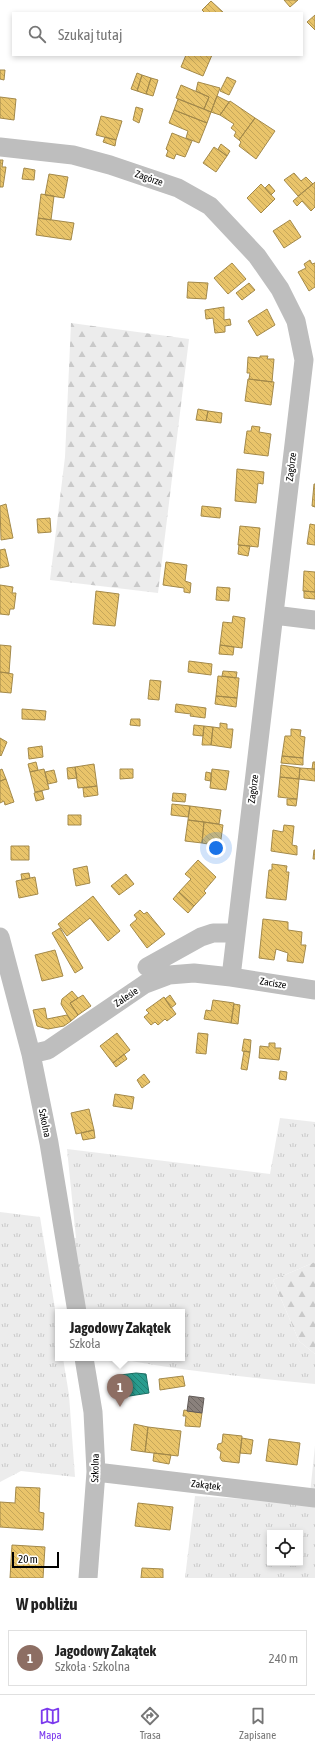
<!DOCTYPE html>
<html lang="pl">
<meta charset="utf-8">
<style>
:root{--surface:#fff;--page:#f2f2f2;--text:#222;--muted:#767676;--line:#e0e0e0;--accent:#7c3aed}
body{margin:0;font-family:"Asap Condensed",sans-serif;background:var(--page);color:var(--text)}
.controls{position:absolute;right:12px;bottom:12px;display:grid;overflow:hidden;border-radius:0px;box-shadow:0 2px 6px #0003}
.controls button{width:36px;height:36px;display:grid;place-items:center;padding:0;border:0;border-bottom:1px solid var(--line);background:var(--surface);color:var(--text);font:20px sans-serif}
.scale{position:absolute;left:12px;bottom:10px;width:47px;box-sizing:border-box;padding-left:4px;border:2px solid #000;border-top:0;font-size:11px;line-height:14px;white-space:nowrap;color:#000;-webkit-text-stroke:3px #fff;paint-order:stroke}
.you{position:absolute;left:216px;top:848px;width:14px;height:14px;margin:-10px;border:3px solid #fff;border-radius:50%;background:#1a73e8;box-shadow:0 0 0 6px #1a73e833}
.badge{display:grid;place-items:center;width:26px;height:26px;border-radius:50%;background:var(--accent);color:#fff;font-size:13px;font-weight:700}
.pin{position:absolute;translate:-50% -33px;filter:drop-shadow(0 1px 2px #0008)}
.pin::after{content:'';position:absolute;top:21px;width:14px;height:12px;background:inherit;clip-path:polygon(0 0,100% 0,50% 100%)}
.popup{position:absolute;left:55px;top:1309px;width:130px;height:52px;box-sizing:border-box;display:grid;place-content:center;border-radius:0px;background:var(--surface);filter:drop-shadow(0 1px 3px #0005);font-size:13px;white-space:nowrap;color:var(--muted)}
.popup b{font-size:15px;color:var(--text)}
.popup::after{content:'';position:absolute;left:50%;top:100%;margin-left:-8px;border:8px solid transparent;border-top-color:var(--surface)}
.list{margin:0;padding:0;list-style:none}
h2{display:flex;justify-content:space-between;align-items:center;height:52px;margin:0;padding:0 16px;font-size:17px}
h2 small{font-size:13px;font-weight:400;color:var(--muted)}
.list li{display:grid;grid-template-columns:26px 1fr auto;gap:12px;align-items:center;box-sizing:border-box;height:56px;margin:0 8px 8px;padding:0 8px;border:1px solid var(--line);border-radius:0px}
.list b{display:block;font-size:15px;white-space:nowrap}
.list p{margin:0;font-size:13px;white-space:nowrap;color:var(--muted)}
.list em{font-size:13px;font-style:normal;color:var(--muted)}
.icon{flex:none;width:22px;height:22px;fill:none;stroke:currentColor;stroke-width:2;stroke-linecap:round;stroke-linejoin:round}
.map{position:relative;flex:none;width:315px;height:1578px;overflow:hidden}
.search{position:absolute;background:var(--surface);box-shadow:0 2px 6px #0003;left:12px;right:12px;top:12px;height:44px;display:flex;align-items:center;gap:10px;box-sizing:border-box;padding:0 14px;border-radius:0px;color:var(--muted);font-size:15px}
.sheet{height:116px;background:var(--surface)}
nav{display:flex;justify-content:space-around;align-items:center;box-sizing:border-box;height:56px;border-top:1px solid var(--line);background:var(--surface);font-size:11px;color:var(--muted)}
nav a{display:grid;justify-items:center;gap:2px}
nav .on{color:var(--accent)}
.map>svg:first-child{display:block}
.grass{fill:url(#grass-tufts);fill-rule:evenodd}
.forest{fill:url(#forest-firs)}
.homes{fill:url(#homes-back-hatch);stroke:#a3894a}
.schools{fill:url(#schools-back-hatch);stroke:#1d6e64}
.industry{fill:url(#industry-back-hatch);stroke:#615a57}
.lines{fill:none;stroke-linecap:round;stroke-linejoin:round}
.minor{stroke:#bebebe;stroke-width:19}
.labels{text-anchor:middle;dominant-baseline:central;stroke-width:4;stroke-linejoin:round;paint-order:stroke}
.street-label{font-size:10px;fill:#000;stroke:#fff}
</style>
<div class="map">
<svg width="315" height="1578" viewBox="0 0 315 1578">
<defs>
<pattern id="grass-tufts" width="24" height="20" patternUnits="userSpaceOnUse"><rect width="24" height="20" fill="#ececec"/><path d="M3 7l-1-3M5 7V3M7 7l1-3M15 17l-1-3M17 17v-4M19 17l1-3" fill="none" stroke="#c9c9c9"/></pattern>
<pattern id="forest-firs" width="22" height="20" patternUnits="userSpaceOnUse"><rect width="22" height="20" fill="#ececec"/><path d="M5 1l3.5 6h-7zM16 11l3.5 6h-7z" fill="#c9c9c9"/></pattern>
<pattern id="homes-back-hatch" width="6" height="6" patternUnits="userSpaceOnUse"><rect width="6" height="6" fill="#e9c46a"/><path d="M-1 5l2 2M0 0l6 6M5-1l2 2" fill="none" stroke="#c6a75a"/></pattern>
<pattern id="schools-back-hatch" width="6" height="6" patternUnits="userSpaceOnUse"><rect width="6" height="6" fill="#2a9d8f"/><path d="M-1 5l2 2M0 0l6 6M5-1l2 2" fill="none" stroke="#227e72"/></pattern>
<pattern id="industry-back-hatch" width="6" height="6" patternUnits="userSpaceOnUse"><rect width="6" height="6" fill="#8a817c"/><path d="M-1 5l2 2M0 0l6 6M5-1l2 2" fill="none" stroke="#6e6763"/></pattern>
</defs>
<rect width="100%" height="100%" fill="#fff"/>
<path class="grass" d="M280 1118 315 1122V1262L273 1280 299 1341 315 1354V1384C248 1377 181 1371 115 1358H182V1312H85L72 1238H76L67 1149 270 1174Z
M0 1212 40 1217 58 1327V1358H63L69 1395 75 1477 21 1471 0 1482Z
M315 1446V1578H185L195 1496 309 1503ZM270 1533H300V1563H270Z"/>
<path class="forest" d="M71 323 189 339 158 593 50 580 65 457Z
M315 1262V1354L299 1341 273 1280Z"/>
<path class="homes" d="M284 0H298L290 7Z
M211 1 224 13H205L202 10Z
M315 15V30L307 22Z
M186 55H212L203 76 181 67Z
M0 70H5L4 80 0 79Z
M137 73 142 75 137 91 131 89Z
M142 75 151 78 146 94 137 91Z
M227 77 236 81 229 95 220 91Z
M151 78 158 80 153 96 146 94Z
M198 82 220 88 211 112 204 109 209 97 196 91Z
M181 85 209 97 204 109 176 98Z
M217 96 229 102 220 115 211 112Z
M0 97 16 99 14 120 0 118Z
M178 99 211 112 207 123 174 110Z
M230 101 255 118 239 140 234 136 236 132 231 128 234 124 220 115Z
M136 107 143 109 139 123 133 120Z
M174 110 207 123 199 143 186 138 188 131 169 123Z
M101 116 122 121 116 140 96 135Z
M255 118 275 131 256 159 239 146 241 142 239 140Z
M172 133 192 141 185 157 176 154 174 159 166 156 168 151 166 149Z
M105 137 116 140 115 146 103 142Z
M221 144 230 151 227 156 218 149Z
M214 147 227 156 216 172 203 163Z
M0 160H3L2 167H6L3 187H0Z
M24 168 35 170 34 180 22 179Z
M294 173 301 181 306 177 313 184 298 196 284 180Z
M49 174 68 177 64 198 45 195Z
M315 182V207L311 211 302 201 297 206 293 201Z
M261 184 275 199 261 213 247 198Z
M269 184 275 191 271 195 265 188Z
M41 194 54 196 51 220 38 218Z
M38 218 74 223 71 240 36 235Z
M290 220 301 237 284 248 273 231Z
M310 260 312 264 315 263V287L309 291 298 272 306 268 304 264Z
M232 263 246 279 228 294 214 278Z
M188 282 208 283 206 299 187 298Z
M249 283 255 290 242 300 236 293Z
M224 307V320L230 319 231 325 225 326V332L215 333 213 318 206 319 205 310Z
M267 309 275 325 257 336 248 321Z
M260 356H268L267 359H274L272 382 249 379 250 373H247L248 357 260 358Z
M248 379 274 382 271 405 245 401Z
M198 409 208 411 206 421 196 420Z
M208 411 222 413 221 423 206 421Z
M252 426 260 427 259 432 271 434 268 456 244 453 247 431H251Z
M237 469 264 472 263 484 258 483 256 503 235 501Z
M314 484H315V507L312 506Z
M6 504 13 538 1 540 0 506Z
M202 506 221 508 220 518 201 516Z
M50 518 51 532 38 533 37 519Z
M310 524 315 525V545L307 544Z
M240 526 260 528 258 547 238 545Z
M239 545 250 546 248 556 238 554Z
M5 549 9 566 0 568V550Z
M166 562 187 565 185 581 191 583 190 593 184 592V588L163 585Z
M304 571 315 572V592L303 591Z
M0 585 13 587 12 593H16L14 609H10L9 615 0 614Z
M217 587 230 588 229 601 216 600Z
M96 591 119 594 115 626 93 624Z
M304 591 315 592V599L304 598Z
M233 616 245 618 242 648 220 645 223 622 232 623Z
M0 645 11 646 9 673 0 672Z
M220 645 234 647 233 655 219 654Z
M189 661 212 664 211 675 188 672Z
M223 671 237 672 236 678 222 676Z
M0 672 13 674 11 693 0 692Z
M218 676 239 678 237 698 216 696Z
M150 680 161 681 159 700 148 699Z
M216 696 237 698 236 707 215 704Z
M176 704 206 708 205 718 190 716 191 714 175 712Z
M22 709 46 711 45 720 22 719Z
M131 719H140V726L130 725Z
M220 723 227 724V729H233L231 748 211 745 213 727 220 728Z
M194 725 204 726 203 736 193 735Z
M204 726 213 727 211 745H202Z
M291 729 301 730 300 736 305 737 303 758 282 756 285 736H291Z
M0 738 7 742 1 756 0 755Z
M42 746 43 757 29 759 28 748Z
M282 756 303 758V765L281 763Z
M36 762 38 770 30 772 28 764Z
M313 762H315V769H312Z
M94 764 97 786 78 788 75 767Z
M281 765 300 768 299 779 280 777Z
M75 767 77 778 68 779 67 768Z
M300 768 315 769V781L299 779Z
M2 769 6 779 0 781V770Z
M44 769 49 789 35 792 30 772Z
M120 769H133V778L120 779Z
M212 769 229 771 226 790 210 788Z
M54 770 57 782 48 784 45 772Z
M206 772 211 773V781L205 780Z
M280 777 299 779 297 799 278 797Z
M6 779 14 802 5 805 4 801 0 803V781Z
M97 786 98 795 84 797 83 788Z
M42 791 44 799 36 801 34 793Z
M173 793 186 794 185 802 172 801Z
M287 799H297L296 806 287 805Z
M172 804 190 806 188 817 171 815Z
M190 806 221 810 219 824 188 820Z
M68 815H81V825H68Z
M188 820 204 822 202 843 185 841Z
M204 822 223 825 220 846 202 843Z
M284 825 294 826 292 845 297 846V855L271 851 273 830 283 832Z
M11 846H29V860H11Z
M314 850H315V859H313Z
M198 860 216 877 204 891 206 893 194 906 179 892 191 879 185 874Z
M272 864 287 866 286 872H289L286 900 266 898 269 870H272Z
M87 866 90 883 76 886 73 869Z
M29 873 30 878 22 880 21 874Z
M126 874 134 884 119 895 111 886Z
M35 877 38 894 19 898 16 881Z
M179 892 194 906 188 913 173 899Z
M93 896 120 931 108 941 90 918 67 936 58 924Z
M140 910 144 914 147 912 165 934 147 948 130 925 137 919 134 915Z
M263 919 288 922V930L302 932 301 945H306L303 963 287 961 288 953 276 949 274 960 259 958Z
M60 928 83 968 75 973 52 933Z
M55 950 63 976 42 981 35 955Z
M72 991 78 998 70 1003 78 1015 71 1021 61 1004 62 999Z
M83 995 91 1006 78 1015 70 1003Z
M170 995 176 1004 171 1008 165 999Z
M164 997 176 1014 167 1021 165 1019 158 1025 155 1022 151 1025 144 1017 149 1013 146 1010Z
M213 1000 234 1003 231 1023 204 1019 206 1010 211 1011Z
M234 1004 240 1005 238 1024 231 1023Z
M45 1008 47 1019 67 1015 71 1021 64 1026 48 1029 37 1026 33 1010Z
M117 1033 130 1050 113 1063 100 1046Z
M198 1033 208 1034 206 1054 196 1053Z
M244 1039 251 1040 250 1052 242 1051Z
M269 1043H275V1048H281L279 1060 259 1058 260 1046 269 1047Z
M244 1051 250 1052 247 1070 241 1069Z
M124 1054 127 1059 116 1067 113 1063Z
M280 1071 287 1072 286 1080 279 1079Z
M144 1074 150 1082 142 1088 137 1080Z
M115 1094 134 1097 132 1109 113 1106Z
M89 1109 94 1130 76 1134 71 1113Z
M94 1130 95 1138 83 1140 81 1133Z
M183 1376 185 1386 160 1390 159 1379Z
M184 1410 202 1413 200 1427 185 1426 186 1416H183Z
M134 1424 148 1427 145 1452 131 1450Z
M148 1427 181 1431 178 1456 145 1452Z
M223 1434 242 1436 239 1463 222 1461 220 1458 221 1452 217 1449 218 1444 222 1443Z
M242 1438 253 1440 251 1454 240 1453Z
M269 1439 300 1443 297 1465 266 1461Z
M154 1453 171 1455 169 1464 153 1461Z
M16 1487 40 1488 39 1512 44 1513 43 1530 0 1527V1502L15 1503Z
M138 1503 173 1507 170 1530 135 1526Z
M12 1545 45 1547 43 1578H10Z
M142 1568 163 1569V1578H141Z"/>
<path class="schools" d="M136 1373 146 1374 149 1393 123 1397 120 1375Z"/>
<path class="industry" d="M189 1396 204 1398 202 1413 187 1411Z"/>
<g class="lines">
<path class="minor" d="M0 147 73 155 110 165 178 188 210 206 257 256 280 289 296 321 304 360 231 977
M274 615 315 620
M0 937 31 1054 49 1143 77 1312
M147 967 201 937 213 933H236
M31 1054 48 1050 145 984 169 975 194 973 231 977 315 990
M84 1358 93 1412 96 1472 88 1578
M96 1472 315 1498"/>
</g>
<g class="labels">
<g class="street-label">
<text transform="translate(149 178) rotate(19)">Zagórze</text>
<text transform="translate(291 467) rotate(-83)">Zagórze</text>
<text transform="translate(253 789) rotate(-83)">Zagórze</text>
<text transform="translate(273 983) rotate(9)">Zacisze</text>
<text transform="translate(126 997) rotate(-34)">Zalesie</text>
<text transform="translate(45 1123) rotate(79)">Szkolna</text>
<text transform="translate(95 1468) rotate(-89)">Szkolna</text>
<text transform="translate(206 1485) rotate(7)">Zakątek</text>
</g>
</g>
</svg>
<div class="controls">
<button><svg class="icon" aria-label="locate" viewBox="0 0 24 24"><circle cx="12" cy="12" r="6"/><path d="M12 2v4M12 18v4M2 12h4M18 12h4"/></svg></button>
</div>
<div class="scale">20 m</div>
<div class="you"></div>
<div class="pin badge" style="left:120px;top:1407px;background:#8d6e63">1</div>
<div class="popup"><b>Jagodowy Zakątek</b>Szkoła</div>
<div class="search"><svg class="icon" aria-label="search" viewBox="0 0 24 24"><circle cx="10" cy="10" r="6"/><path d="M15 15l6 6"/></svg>Szukaj tutaj</div>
</div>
<section class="sheet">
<h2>W pobliżu<small></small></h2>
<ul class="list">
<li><span class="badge" style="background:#8d6e63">1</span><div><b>Jagodowy Zakątek</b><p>Szkoła · Szkolna</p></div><em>240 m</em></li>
</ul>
</section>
<nav>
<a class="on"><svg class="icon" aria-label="map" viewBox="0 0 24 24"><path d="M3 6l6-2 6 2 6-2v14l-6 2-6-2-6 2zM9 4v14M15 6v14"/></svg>Mapa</a>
<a><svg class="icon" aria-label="directions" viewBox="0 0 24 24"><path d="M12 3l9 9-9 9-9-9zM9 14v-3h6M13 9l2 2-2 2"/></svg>Trasa</a>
<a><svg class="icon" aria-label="saved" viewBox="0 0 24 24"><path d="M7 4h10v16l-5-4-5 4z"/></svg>Zapisane</a>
</nav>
